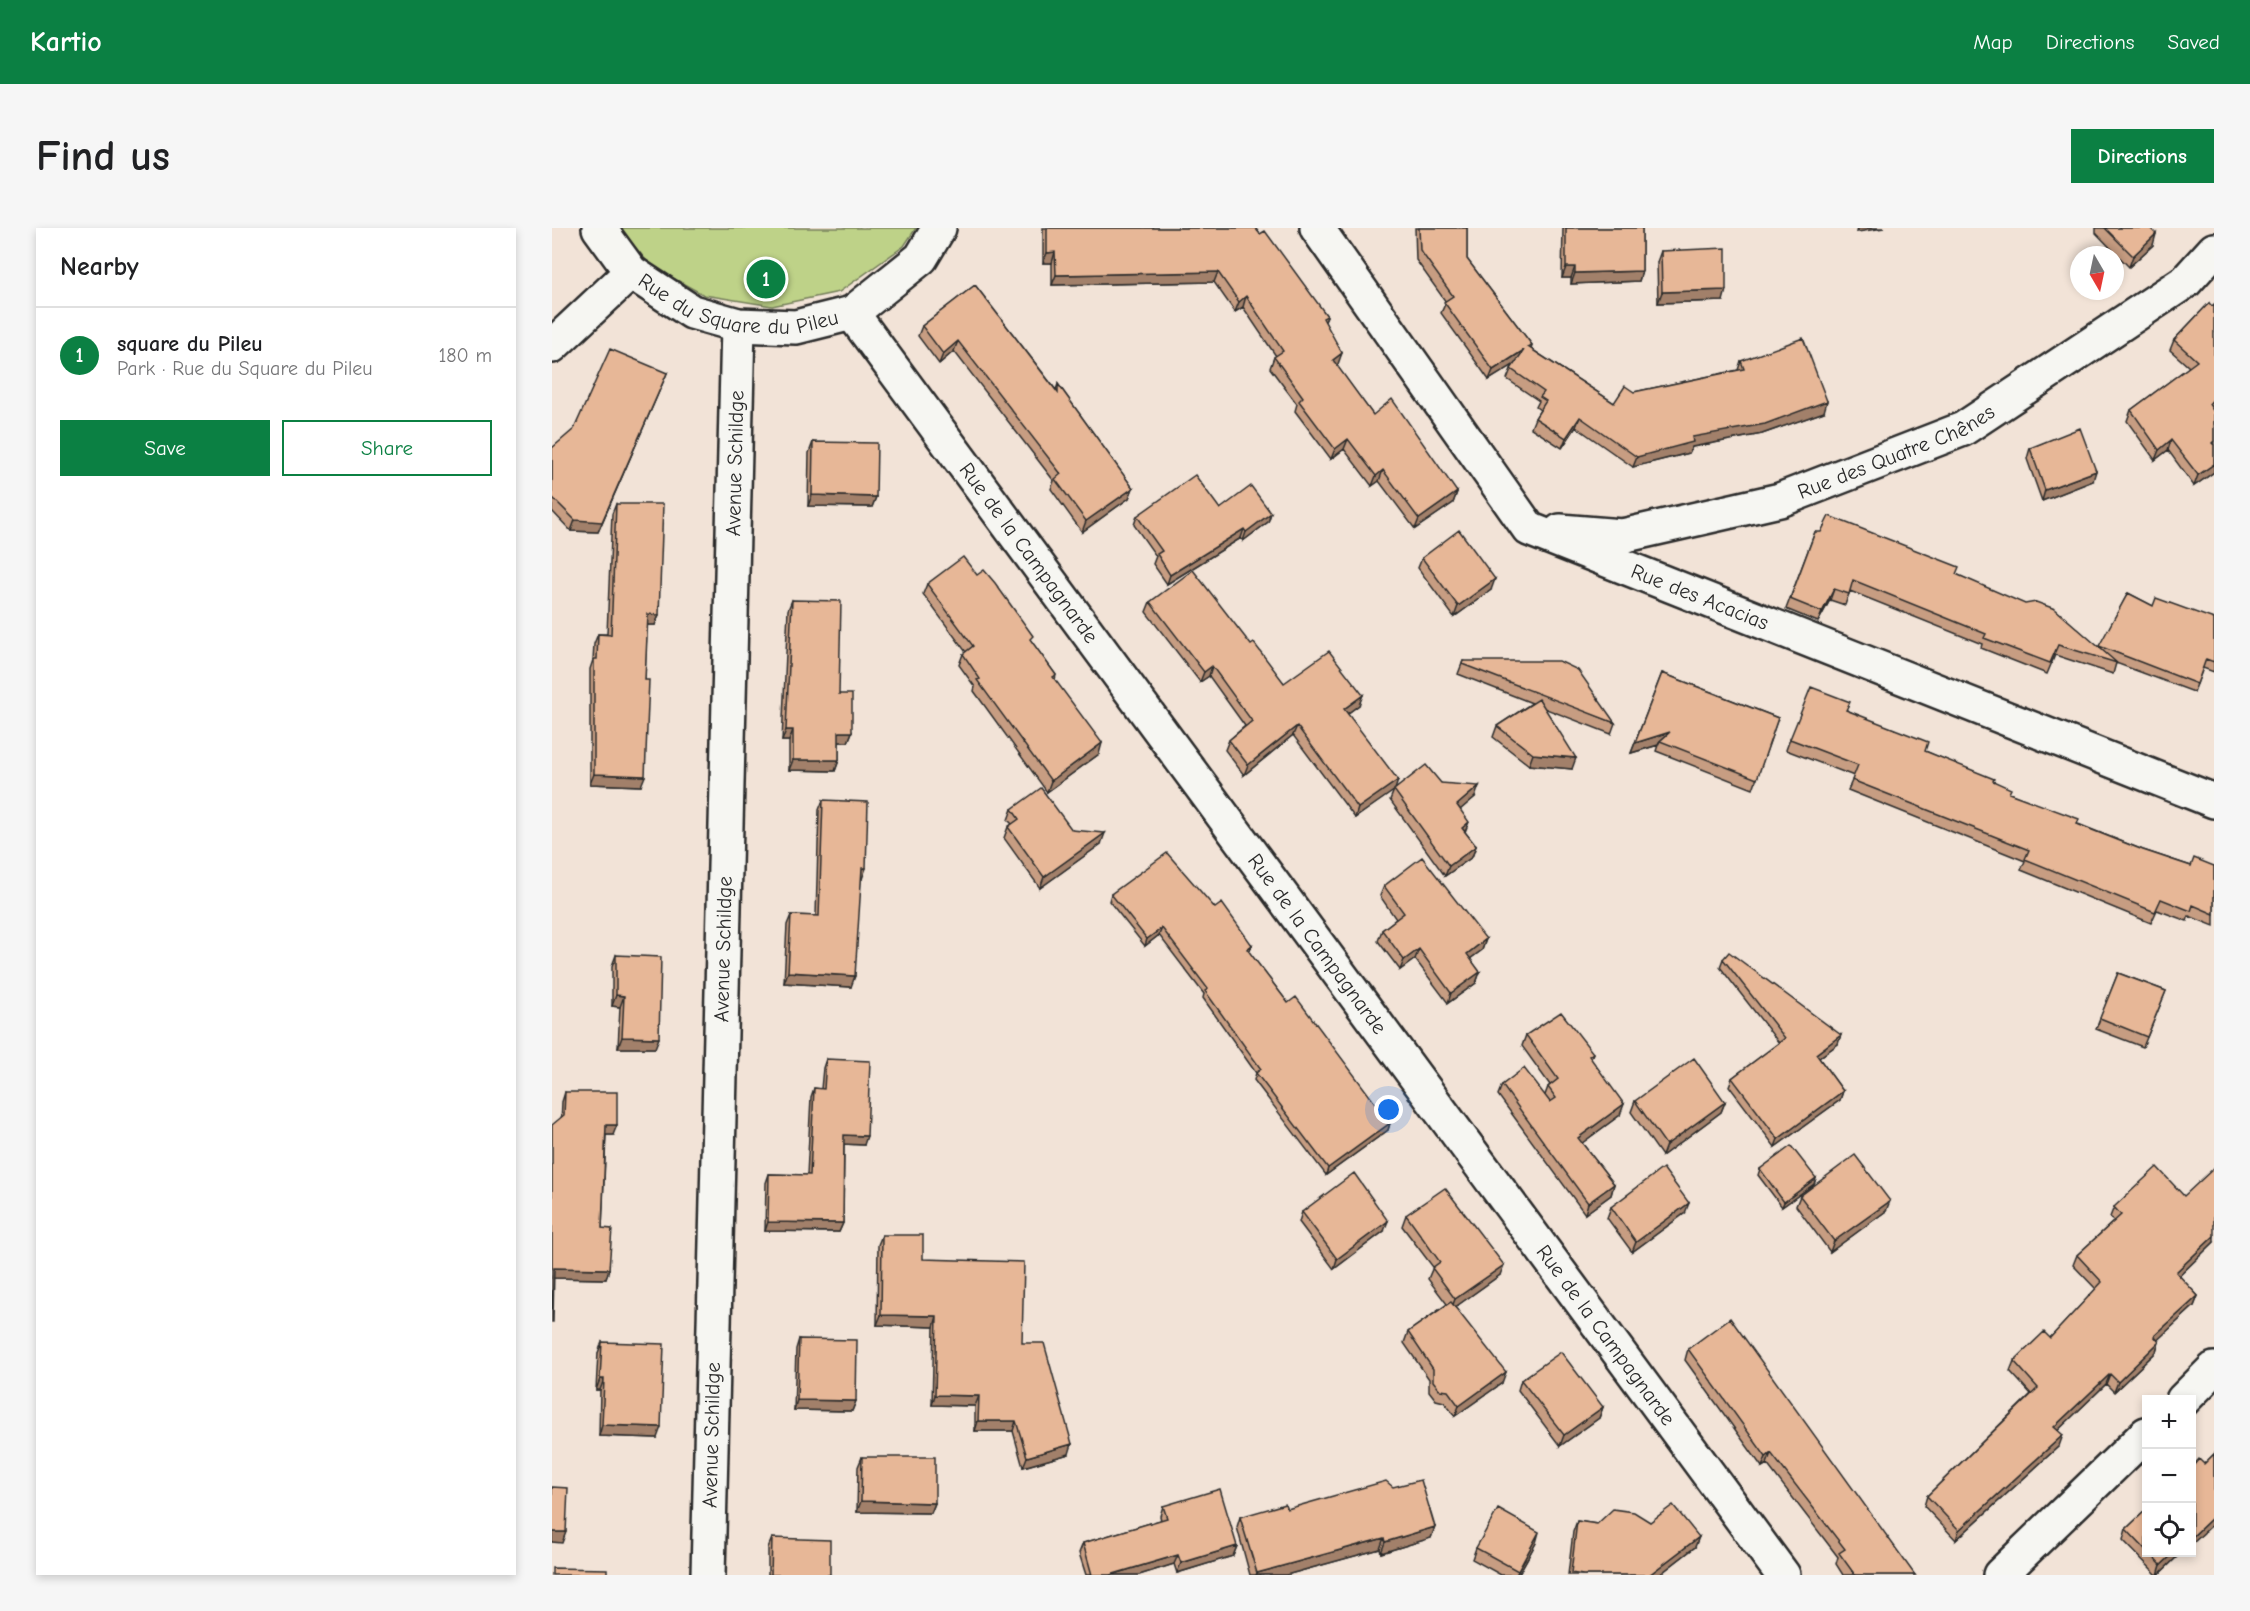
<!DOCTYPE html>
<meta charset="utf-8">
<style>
:root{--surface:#fff;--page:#f6f6f6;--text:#202124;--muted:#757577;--line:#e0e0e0;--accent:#0b8043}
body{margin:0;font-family:"Comic Neue",sans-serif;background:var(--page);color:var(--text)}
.controls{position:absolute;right:18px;bottom:18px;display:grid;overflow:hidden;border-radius:0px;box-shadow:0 3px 9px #0003}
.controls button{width:54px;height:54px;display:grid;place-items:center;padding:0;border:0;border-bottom:2px solid var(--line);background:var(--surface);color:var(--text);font:30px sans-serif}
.compass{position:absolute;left:1518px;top:18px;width:54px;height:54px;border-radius:50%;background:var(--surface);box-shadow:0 3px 9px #0003;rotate:171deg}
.you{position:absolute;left:837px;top:882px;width:21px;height:21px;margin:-15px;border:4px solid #fff;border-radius:50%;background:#1a73e8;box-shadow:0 0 0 9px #1a73e833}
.badge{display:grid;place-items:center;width:39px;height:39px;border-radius:50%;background:var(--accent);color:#fff;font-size:20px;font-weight:700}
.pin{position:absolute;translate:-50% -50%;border:3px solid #fff;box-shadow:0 2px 6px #0006}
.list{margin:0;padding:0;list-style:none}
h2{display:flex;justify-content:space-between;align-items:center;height:78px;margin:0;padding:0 24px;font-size:26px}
h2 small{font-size:20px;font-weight:400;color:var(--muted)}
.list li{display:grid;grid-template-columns:39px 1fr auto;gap:18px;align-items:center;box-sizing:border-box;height:96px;padding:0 24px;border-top:2px solid var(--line)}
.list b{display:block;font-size:22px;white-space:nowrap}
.list p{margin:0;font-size:20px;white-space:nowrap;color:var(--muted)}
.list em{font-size:20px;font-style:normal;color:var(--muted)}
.actions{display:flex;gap:12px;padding:18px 24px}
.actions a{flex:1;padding:14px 0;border:2px solid var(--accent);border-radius:0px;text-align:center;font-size:21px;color:var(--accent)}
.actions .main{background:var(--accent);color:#fff}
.icon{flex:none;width:33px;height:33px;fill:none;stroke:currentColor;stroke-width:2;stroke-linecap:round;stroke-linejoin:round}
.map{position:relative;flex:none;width:1662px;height:1347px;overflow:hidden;border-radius:0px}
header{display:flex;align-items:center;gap:36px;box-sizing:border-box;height:84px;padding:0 30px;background:var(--accent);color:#fff}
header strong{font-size:28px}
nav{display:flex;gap:33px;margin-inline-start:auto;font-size:21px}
.intro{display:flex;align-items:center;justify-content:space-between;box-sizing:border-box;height:144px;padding:0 36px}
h1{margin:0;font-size:42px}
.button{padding:15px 27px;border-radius:0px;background:var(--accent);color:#fff;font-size:21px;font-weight:700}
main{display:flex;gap:36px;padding:0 36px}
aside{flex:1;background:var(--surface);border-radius:0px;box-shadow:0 3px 9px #0003}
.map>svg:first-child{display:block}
.green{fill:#bed288;stroke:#747e5a;stroke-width:1.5}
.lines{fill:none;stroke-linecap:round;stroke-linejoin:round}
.street-casing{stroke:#2b2b2b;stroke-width:38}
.street{stroke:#f6f6f2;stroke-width:33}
.wall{fill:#c79d82;stroke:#2b2b2b;stroke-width:1.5}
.shaded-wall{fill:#a2806a;stroke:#2b2b2b;stroke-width:1.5}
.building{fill:#e7b797;stroke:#2b2b2b;stroke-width:1.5}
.labels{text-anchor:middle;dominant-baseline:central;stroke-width:4.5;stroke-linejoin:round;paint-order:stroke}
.street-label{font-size:21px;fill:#2b2b2b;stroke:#f6f6f2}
</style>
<header>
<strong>Kartio</strong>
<nav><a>Map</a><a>Directions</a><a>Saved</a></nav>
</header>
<div class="intro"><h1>Find us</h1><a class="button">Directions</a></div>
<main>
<aside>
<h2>Nearby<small></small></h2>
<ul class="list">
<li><span class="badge">1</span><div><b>square du Pileu</b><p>Park · Rue du Square du Pileu</p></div><em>180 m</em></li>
</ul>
<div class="actions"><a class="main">Save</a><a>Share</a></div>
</aside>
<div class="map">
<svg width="1662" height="1347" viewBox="0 0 1662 1347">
<rect width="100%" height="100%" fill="#f2e3d7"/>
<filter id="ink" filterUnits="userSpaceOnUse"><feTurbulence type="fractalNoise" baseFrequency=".0167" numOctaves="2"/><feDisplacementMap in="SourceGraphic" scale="12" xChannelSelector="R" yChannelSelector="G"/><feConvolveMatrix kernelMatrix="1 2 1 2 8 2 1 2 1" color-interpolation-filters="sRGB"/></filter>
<g filter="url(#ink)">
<path class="green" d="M67 0H364L352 18 287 64 220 78 152 67 99 38Z"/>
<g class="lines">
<g class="street-casing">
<g id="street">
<path id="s1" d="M47 0 79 44 140 84 186 97 244 99 300 85 369 30 387 0"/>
<path id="s2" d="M765 0 977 301 1662 573"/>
<path id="s3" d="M300 85 1231 1347"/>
<path d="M0 118 79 44"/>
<path id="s4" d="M1008 303 1070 308 1228 272 1411 201 1634 53 1662 22"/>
<path d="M1631 1172 1662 1141"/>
<path id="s5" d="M156 1347 186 97"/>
<path d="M1448 1347 1594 1206"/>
</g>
</g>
<use href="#street" class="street"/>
</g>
<path class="wall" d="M491 0H703L775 88 773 94 786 136 784 137 821 187 905 264 901 275 863 301 827 253 820 258 792 221 779 231 743 183 745 176 718 140 722 129 724 128 691 79 683 84 662 54 500 57V35H491Z
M863 0H915V31L980 117 979 121 1062 175 1082 164 1186 142 1189 133 1272 184 1210 206 1140 219 1137 225 1081 239 1024 199 1010 220 979 200 983 190 988 182 984 179 987 173 955 151 959 141 962 136 937 152 889 85 894 74 864 32Z
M1011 0H1090V43L1087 53 1019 56V50H1010Z
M1544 0H1598L1601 17 1577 39 1544 5Z
M1109 23 1171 73 1106 75 1105 34Z
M423 57 504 162 506 156 581 260 577 270 530 304 499 261 502 253 402 123 387 136 366 108 370 98Z
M1657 75 1659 180 1662 184V244L1642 258 1616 222 1603 232 1575 193 1579 182 1637 139 1618 122 1622 112Z
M115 145 46 304 19 303 0 283V220Z
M261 214 324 269 320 279 256 278 257 225Z
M1478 220 1541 253 1490 273 1475 231Z
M64 276 103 397H95L89 558 38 556V441L41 432 42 416 46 406H55L60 286Z
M668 281 719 285 716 294 691 313 689 310 615 356 601 336 604 328 582 297 585 288Z
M1263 304 1404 346 1547 419 1576 365 1601 378 1662 391V444L1651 440 1642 464 1564 435 1561 446 1503 427 1495 446 1429 420 1430 416 1298 363 1293 377 1278 372 1266 394 1234 381Z
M870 330 939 362 902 389 866 340Z
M425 347 479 413 504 447 503 452 547 526 495 564 422 463 423 459 407 437 411 426 414 424 371 366 375 356Z
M240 372 287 466 300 504 296 514H287V532L283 543 237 542V513H230L236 382Z
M598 374 699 417 732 455 807 477 795 486 843 561 889 555 923 569 908 581 913 604 924 618 920 629 893 648 838 572 842 562 803 590 741 507 692 547 673 522 677 512 693 498 657 448 648 454 594 384Z
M911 433 1063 495 1059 506 992 480 1020 541 977 537 941 509 945 498 980 475 906 446Z
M1110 445 1226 490 1201 561 1104 523 1106 517 1079 525Z
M1295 482 1373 523 1441 553 1457 565 1526 596 1591 622 1639 638H1662V698L1637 688 1635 693 1605 682 1599 695 1469 642 1473 633 1296 562 1302 548 1234 522 1238 511Z
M271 572 310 651H309L299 759 232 755 235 697 239 687 264 688 267 582Z
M460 581 520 602 549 616 488 660 452 610 456 599 460 596 456 592Z
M832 658 934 711 930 722 918 731 928 744 924 755 896 775 863 731 848 742 826 713 830 702 844 691 828 668Z
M559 666 663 680 700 717 697 724 736 775 838 895 836 902 774 947 702 852 704 845 651 770 652 766 607 707 593 718 557 673Z
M64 727 103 820H66L68 779 60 778V738Z
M1171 731 1286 816 1267 830 1291 863 1288 872 1223 919 1177 858 1180 850 1227 815 1168 739Z
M1566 745 1614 763 1591 819 1544 801Z
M974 807 1041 825 1039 831 1068 887 1030 915 1062 956 1059 967 1033 986 946 867 950 857 993 867 996 859 998 857 970 818Z
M274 831 312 917 292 916 291 995 287 1004 213 1003 214 955 217 946 255 947 259 869 262 860 269 861 271 840Z
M13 864 61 907H54L50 1000 57 1041 54 1051 2 1050 10 874Z
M1083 873 1173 874 1169 884 1110 928 1079 884Z
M1208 941 1264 950 1262 956 1230 979 1206 947Z
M1248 968 1334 983 1278 1024 1244 978Z
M1059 979 1133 985 1080 1024 1055 990Z
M1562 979 1662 1014 1627 1048 1646 1068 1642 1078 1605 1112 1607 1114 1604 1124 1562 1164 1554 1156 1506 1202 1507 1218 1404 1312 1372 1278 1375 1268 1479 1166 1458 1143 1462 1133 1498 1110 1544 1061 1521 1037 1525 1027 1562 993 1558 989Z
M750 984 832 1003 782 1041 747 994Z
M854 987 948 1047 903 1079 950 1155 903 1188 892 1174 884 1172 877 1163V1151L852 1115 856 1104 895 1076 876 1051 881 1039 850 998Z
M330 1007 371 1031 470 1115 517 1226 471 1239 461 1203H423V1178L380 1177 382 1099 325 1097 326 1017Z
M247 1111 304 1173 300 1183 242 1182 244 1121Z
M50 1114 105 1210 47 1208 48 1162H44L46 1125Z
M1136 1121 1363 1347H1291L1284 1336 1286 1329 1215 1236 1210 1239 1133 1132Z
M969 1152 1051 1179 1047 1190 1008 1218 966 1162Z
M1662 1226V1301L1659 1298 1652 1236Z
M310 1229 383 1275 379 1285 305 1284 306 1239Z
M611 1278 685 1318 681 1328 625 1345 622 1336 587 1347H534L527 1325 531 1315 609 1292 608 1288Z
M735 1281 883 1299 879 1310 829 1325 828 1321 734 1347H698L685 1299 688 1289Z
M1594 1282V1324H1630L1606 1347H1605L1571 1312 1574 1301Z
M1025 1293 1045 1296 1098 1294 1143 1319 1107 1347H1016L1021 1304Z
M220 1310 278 1347H216V1320Z
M984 1315 966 1347H949L920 1331 924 1320Z"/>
<path class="shaded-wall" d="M1306 0H1332L1305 4Z
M1604 6 1601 17 1577 39 1581 28Z
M503 24 500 35H491L495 25Z
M1014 39H1023L1019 50H1010Z
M1090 43 1087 53 1019 56 1023 45Z
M666 44 662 54 500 57 504 47Z
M1174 62 1171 73 1106 75 1110 64Z
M694 68 691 79 683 84 687 74Z
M406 113 402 123 387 136 391 126Z
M972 122 968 133 937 152 941 142Z
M790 125 786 136 777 142 781 132Z
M115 145 46 304 19 303 23 292Z
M1662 170V177L1653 186 1657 176Z
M1275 173 1272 184 1210 206 1140 219 1137 225 1081 239 1085 229 1140 209Z
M1028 189 1024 199 1010 220 1014 210Z
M796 211 792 221 779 231 783 221Z
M1619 212 1616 222 1603 232 1607 222Z
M1662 236V244L1642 258 1646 247Z
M831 242 827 253 820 258 824 248Z
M1544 243 1541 253 1490 273 1493 262Z
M581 260 577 270 530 304 534 293Z
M905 264 901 275 863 301 867 291Z
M260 267 324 269 320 279 256 278Z
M719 285 716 294 691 313 694 304Z
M692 301 689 310 615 356 618 347Z
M943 351 939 362 902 389 906 378Z
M1282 361 1278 372 1266 394 1270 384Z
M96 386 107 387 103 397H92Z
M660 438 657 448 648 454 652 444Z
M811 467 807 477 788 491 792 481Z
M745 498 741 507 692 547 696 537Z
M234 502H241L237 513H230Z
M287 504H300L296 514H283Z
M1118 504 1108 513 1106 517 1079 525 1083 515Z
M550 515 547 526 495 564 499 553Z
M981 526 1024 530 1020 541 977 537Z
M241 532H287L283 543 237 542Z
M42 546 93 548 89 558 38 556Z
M846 552 843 562 803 590 806 580Z
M927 558 923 569 901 588 905 577Z
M917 594 913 604 910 600Z
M553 605 549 616 488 660 492 649Z
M924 618 920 629 893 648 897 638Z
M310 640H314L310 651H306Z
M610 700 607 707 593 718 595 711Z
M934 711 930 722 911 736 915 726Z
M700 717 698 723 692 728 695 721Z
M867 721 863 731 848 742 852 732Z
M236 744 303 748 299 759 232 755Z
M928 744 924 755 896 775 899 765Z
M64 767 72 768 68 779 60 778Z
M1289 807 1286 816 1261 834 1264 826Z
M70 809 107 810 103 820H66Z
M1291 863 1288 872 1223 919 1226 911Z
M1173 874 1169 884 1110 928 1114 917Z
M1072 876 1068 887 1022 921 1026 910Z
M838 895 836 902 774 947 776 940Z
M54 897H65L61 907H51Z
M292 907 315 908 312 917 289 916Z
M1264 950 1262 956 1230 979 1232 974Z
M1062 956 1059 967 1033 986 1036 975Z
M1338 973 1334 983 1278 1024 1282 1013Z
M1137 975 1133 985 1080 1024 1084 1014Z
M836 993 832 1003 782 1041 785 1031Z
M216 994 291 995 287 1004 213 1003Z
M1662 1008V1014L1620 1055 1624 1044Z
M952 1037 948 1047 899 1082 903 1071Z
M2 1040 57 1041 54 1051 0 1050Z
M1646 1068 1642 1078 1598 1119 1602 1108Z
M329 1087 385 1088 382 1099 325 1097Z
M1607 1114 1604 1124 1562 1164 1566 1154Z
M954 1144 950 1155 903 1188 907 1178Z
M1558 1146 1554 1156 1499 1209 1502 1199Z
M48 1151H52L48 1162H44Z
M383 1167 427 1168 423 1178 380 1177Z
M245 1172 304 1173 300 1183 242 1182Z
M1051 1179 1047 1190 1008 1218 1012 1207Z
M426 1193H464L461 1203H423Z
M50 1197 109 1199 105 1210 47 1208Z
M1511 1207 1507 1218 1404 1312 1407 1302Z
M520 1216 517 1226 471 1239 475 1229Z
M1219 1225 1215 1236 1210 1239 1214 1229Z
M309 1273 383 1275 379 1285 305 1284Z
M1662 1288 1659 1298 1640 1316V1309Z
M883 1299 879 1310 829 1325 833 1314Z
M0 1304H14L10 1315 0 1314Z
M987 1304 984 1315 966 1347H964Z
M1147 1309 1143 1319 1107 1347H1097Z
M832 1310 828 1321 734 1347H704L705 1345Z
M685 1318 681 1328 625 1345 629 1335Z
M1623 1324H1630L1606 1347 1609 1337Z
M626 1327 622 1336 587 1347H558Z"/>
<path class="building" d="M495 0H703L708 6 713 3 775 88 771 90 790 125 781 132 821 187 840 171 905 264 867 291 831 242 824 248 796 211 783 221 747 173 751 169 722 129 731 123 694 68 687 74 666 44 504 47 503 24 495 25Z
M867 0H915V31L980 117 976 119 1062 175 1073 158 1082 164 1192 141 1189 133 1251 110 1275 173 1213 196 1140 209 1141 214 1085 229 1028 189 1014 210 983 190 994 173 988 169 992 164 959 141 972 122 941 142 892 74 901 68 868 22Z
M1014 0H1090V43L1023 45V39H1014Z
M1553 0H1598L1604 6 1581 28Z
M1174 20V62L1110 64 1109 23Z
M423 57 506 165V156L581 260 534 293 503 251 509 246 406 113 391 126 370 98Z
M1657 75 1660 78 1662 76V170L1657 176 1662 184V213L1660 215 1662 217V236L1646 247 1619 212 1607 222 1579 182 1645 133 1622 112Z
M58 121 115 145 50 294 23 292 0 269V220L22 201Z
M1528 200 1544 243 1493 262 1478 220Z
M261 214 325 215 324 269 260 267Z
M643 247 668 281 699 258 719 285 694 304 692 301 618 347 605 326 610 323 585 288Z
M64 276H111L107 387 96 386 93 452H97L93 548 42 546V431H45L46 406 59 407Z
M1277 288 1407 339 1404 346 1473 376 1484 374 1503 381 1565 435 1506 417 1498 435 1432 410 1434 406 1301 352 1297 366 1282 361 1270 384 1238 371 1263 304H1269Z
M907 302 943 351 906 378 870 330Z
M411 329 425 347 432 342 443 355 481 408 478 411 504 447 501 449 550 515 499 553 425 452 428 451 411 426 421 418 375 356Z
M641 342 699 417 702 415 732 455 777 423 811 467 792 481 846 552 806 580 745 498 696 537 677 512 700 493 660 438 652 444 598 374Z
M1576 365 1601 378 1604 370 1662 391V434L1654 431 1645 456 1547 418Z
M240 372 289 373 287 466H300V504H287V532H241V502H234Z
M911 433H1007L1026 442 1063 495 910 436Z
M1110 445 1226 490 1205 551 1108 513 1118 504 1083 515Z
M1259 459 1298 474 1294 482 1376 514 1373 523 1442 551 1441 553 1459 561 1457 565 1527 591 1525 596 1591 622 1639 638 1642 630 1662 638V686L1641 677 1639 683 1609 671 1603 684 1473 631 1477 622 1300 552 1306 537 1238 511Z
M987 471 1024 530 981 526 945 498Z
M874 537 889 555 927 558 905 577 917 594 910 600 924 618 897 638 842 562Z
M489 560 520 602 553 605 492 649 456 599 467 591 460 581Z
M271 572 316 574 314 640H310L303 748 236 744 239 687 267 688Z
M615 625 663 680 670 675 700 717 695 721 736 775 744 769 838 895 776 940 704 845 709 841 653 763 656 761 610 700 595 711 559 666Z
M870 629 934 711 915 726 928 744 899 765 867 721 852 732 830 702 852 685 832 658Z
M1177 724 1289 807 1264 826 1291 863 1226 911 1180 850 1233 810 1171 731Z
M64 727 109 729 107 810 70 809 72 768 64 767Z
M1566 745 1614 763 1595 809 1548 790Z
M1009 784 1041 825 1037 828 1072 876 1026 910 1062 956 1036 975 950 857 972 840 998 874 1004 870 996 859 1006 851 974 807Z
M1142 830 1173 874 1114 917 1083 873Z
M274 831 318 833 315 908 292 907 291 995 216 994 217 946 258 947 262 860 272 861Z
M13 864H65V897H54L50 1000 60 1001 57 1041 2 1040 1 1094H0V897L12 887Z
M1239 918 1264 950 1232 974 1208 941Z
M1303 927 1338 973 1282 1013 1248 968Z
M1605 939 1632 968 1662 940V1008L1624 1044 1646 1068 1602 1108 1607 1114 1566 1154 1558 1146 1502 1199 1511 1207 1407 1302 1375 1268 1486 1160 1462 1133 1492 1104 1498 1110 1550 1054 1525 1027 1569 987 1562 979Z
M1111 940 1137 975 1084 1014 1059 979Z
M802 945 836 993 785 1031 750 984Z
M893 960 952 1037 903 1071 880 1040 888 1034 854 987Z
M330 1007H371V1031L472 1034 470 1115H492L520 1216 475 1229 464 1193H426L427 1168 383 1167 385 1088 329 1087Z
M899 1074 954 1144 907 1178 896 1163 888 1162 881 1153V1141L856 1104Z
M1178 1090 1363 1347H1303L1287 1325 1293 1321 1219 1225 1214 1229 1136 1121Z
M247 1111 305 1112 304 1173 245 1172Z
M50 1114 112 1116 109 1199 50 1197 52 1151H48Z
M1009 1124 1051 1179 1012 1207 969 1152Z
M1662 1226V1288L1640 1309V1239L1647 1231 1652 1236Z
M310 1229H383V1275L309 1273Z
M869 1252 883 1299 833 1314 832 1310 705 1345 688 1289 733 1276 735 1281 834 1253 841 1259Z
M0 1259 16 1260 14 1304H0Z
M668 1261 685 1318 629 1335 626 1327 558 1347H540L531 1315 615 1290 611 1278Z
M1121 1277 1147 1309 1097 1347H1031L1019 1345 1025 1293 1045 1296 1061 1281 1082 1284 1098 1294Z
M946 1281 987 1304 966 1343 924 1320Z
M1594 1282V1322L1574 1301Z
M220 1310 278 1312V1347H219Z
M1597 1324H1623L1609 1337Z
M0 1340 55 1341V1347H0Z"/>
</g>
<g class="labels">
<g class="street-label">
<text stroke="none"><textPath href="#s1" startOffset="171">Rue du Square du Pileu</textPath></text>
<text stroke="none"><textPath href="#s4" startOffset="350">Rue des Quatre Chênes</textPath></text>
<text stroke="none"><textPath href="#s5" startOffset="1112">Avenue Schildge</textPath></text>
<text stroke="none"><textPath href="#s3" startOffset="298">Rue de la Campagnarde</textPath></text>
<text stroke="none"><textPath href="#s2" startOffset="552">Rue des Acacias</textPath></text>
<text stroke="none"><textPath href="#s3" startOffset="784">Rue de la Campagnarde</textPath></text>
<text stroke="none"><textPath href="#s5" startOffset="626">Avenue Schildge</textPath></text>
<text stroke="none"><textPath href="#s3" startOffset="1270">Rue de la Campagnarde</textPath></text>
<text stroke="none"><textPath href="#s5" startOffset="140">Avenue Schildge</textPath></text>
</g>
</g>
</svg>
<div class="controls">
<button>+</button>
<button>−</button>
<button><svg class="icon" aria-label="locate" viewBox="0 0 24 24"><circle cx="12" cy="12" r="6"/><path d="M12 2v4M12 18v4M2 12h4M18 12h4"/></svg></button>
</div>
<svg class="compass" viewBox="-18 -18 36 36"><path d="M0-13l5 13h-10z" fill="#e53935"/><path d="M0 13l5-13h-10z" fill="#757577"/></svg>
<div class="you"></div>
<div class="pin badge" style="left:214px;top:51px">1</div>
</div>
</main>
